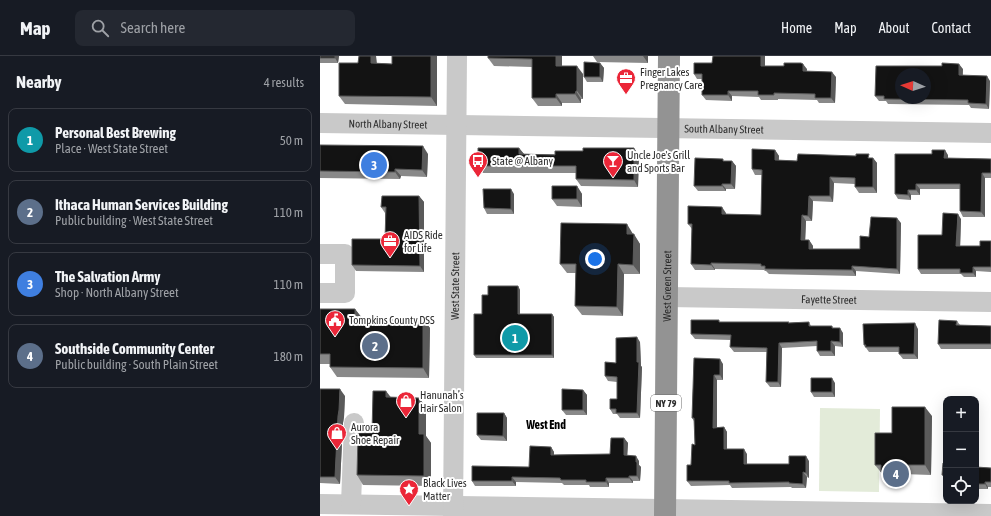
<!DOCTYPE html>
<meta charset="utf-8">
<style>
:root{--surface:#171b24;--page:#242831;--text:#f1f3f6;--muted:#9ea1a6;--line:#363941;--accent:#eb2638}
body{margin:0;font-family:"Asap Condensed",sans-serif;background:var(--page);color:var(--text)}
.controls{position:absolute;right:12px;bottom:12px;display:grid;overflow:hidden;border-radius:8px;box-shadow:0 4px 16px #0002}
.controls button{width:36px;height:36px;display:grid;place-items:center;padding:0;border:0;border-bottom:1px solid var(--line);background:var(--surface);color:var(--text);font:20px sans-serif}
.compass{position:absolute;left:575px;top:12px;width:36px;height:36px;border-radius:50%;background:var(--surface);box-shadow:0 4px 16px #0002;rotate:273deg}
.you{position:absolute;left:275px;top:203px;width:14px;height:14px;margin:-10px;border:3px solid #fff;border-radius:50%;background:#1a73e8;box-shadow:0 0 0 6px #1a73e833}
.badge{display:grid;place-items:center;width:26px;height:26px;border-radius:50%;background:var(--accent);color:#fff;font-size:13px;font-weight:700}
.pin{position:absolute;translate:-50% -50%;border:2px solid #fff;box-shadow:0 1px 4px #0006}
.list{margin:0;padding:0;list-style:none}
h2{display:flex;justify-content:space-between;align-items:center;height:52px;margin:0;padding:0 16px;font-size:17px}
h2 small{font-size:13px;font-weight:400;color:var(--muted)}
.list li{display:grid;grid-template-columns:26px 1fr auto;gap:12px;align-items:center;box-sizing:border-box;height:64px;margin:0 8px 8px;padding:0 8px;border:1px solid var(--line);border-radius:8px}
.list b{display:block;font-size:15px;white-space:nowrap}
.list p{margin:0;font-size:13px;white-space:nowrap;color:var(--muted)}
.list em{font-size:13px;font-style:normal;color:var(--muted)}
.icon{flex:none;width:22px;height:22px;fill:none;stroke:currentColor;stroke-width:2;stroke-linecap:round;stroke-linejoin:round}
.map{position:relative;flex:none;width:671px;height:460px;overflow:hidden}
header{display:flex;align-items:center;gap:24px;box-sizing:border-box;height:56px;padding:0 20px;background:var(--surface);border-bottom:1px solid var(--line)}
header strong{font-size:19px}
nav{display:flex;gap:22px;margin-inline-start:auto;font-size:14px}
.search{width:280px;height:36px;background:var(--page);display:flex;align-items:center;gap:10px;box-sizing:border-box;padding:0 14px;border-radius:8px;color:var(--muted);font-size:15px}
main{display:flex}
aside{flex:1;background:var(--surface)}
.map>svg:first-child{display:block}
.green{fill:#e3ebd9}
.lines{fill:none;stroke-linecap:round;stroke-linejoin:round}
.minor{stroke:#c9c9c9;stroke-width:20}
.highway{stroke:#939393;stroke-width:22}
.wall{fill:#898989}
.shaded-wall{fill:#5a5a5a}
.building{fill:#131313;stroke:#5a5a5a;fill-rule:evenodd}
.labels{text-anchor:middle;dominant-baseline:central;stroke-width:4;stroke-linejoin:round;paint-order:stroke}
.shield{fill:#fff;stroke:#6b6b6b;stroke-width:1}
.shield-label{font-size:10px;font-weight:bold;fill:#2c2c2c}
.poi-label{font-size:11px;fill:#2c2c2c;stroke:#fff;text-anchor:start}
.street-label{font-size:11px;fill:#2c2c2c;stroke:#fff}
.neighbourhood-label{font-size:12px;font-weight:bold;fill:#000;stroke:#fff}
</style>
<header>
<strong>Map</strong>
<div class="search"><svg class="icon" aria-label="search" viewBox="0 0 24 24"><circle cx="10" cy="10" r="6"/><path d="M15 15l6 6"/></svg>Search here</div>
<nav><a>Home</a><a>Map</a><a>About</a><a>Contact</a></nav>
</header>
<main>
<aside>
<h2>Nearby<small>4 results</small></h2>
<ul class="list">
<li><span class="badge" style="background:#0f9aa8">1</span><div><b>Personal Best Brewing</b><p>Place · West State Street</p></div><em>50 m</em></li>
<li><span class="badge" style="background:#5c6f8a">2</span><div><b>Ithaca Human Services Building</b><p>Public building · West State Street</p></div><em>110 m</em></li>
<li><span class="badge" style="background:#3f7fe0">3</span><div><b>The Salvation Army</b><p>Shop · North Albany Street</p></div><em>110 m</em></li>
<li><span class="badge" style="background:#5c6f8a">4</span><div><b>Southside Community Center</b><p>Public building · South Plain Street</p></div><em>180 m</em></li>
</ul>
</aside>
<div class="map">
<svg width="671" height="460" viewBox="0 0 671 460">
<rect width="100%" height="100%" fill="#fff"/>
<path class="green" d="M500 352 560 353 559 436 499 435Z"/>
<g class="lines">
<g class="minor">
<path id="s1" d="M0 67 671 77"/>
<path d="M0 198H25V237H0"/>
<path id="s2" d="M347 241 671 246"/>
<path d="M0 448 671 458"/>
<path d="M31 448 34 367"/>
<path id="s3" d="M133 460 137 0"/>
</g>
<path class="highway" id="s4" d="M345 460 349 0"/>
</g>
<path class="wall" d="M0 0H19L18 7H0Z
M39 0H56L57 7 72 8V0H117V50L25 48 19 40 38 7Z
M168 0H242V10L263 18V43H261V47H242V50H218L212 42V11L174 10 168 2Z
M273 0H328V7L277 6Z
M393 0H445V10L487 13 486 15 516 21 515 47H499L497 44 458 43V44H441L439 41 412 40V45L386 44 382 39V23H377L374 18 392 7Z
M280 7 284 12 283 26H267L264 21Z
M643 13V19L670 25 669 53 651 52 649 49 568 48 566 45H559L555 40Z
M0 89 108 98 107 121 81 120 80 123 0 122Z
M199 92 204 98 319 99 318 131 261 130 256 123V117H163L158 110Z
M455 94 459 100V104L477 105 553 102 557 107V137H539L535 131V128L514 127 513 146 493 145 492 165H486L485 184H489L493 190V193H540L549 181 581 167 580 218 536 215V220L449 218 446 215H445L444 214 395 213V214H375L371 208 372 173 368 168 406 157V158L441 159 442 119H435L432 113Z
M628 99V102L671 103V122H665V161H643L640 155V133H600V139H591V144L578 143 575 138Z
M404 105H412L416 110 415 133H406V135H378L374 130Z
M257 130 262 138V151L237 150 232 143Z
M194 138V158H167L164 152Z
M99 140 104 146V216L36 215 32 209 65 183V157L61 151Z
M641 163 640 190H660L671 185V216L656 215V221H644L641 218H601L598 213 622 179Z
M313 178 320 188V218H304L303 260 262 259 255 250 256 217H247L240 208Z
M198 230 200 234V258H232L234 261V302H156L154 299 162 258 168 239Z
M0 253H35L42 262 103 263 110 272 109 322 17 321 10 311V308H0Z
M637 265 640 269 671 270V293H621L618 288Z
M401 266H469V267L489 266 491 270H512L513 272 523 277V291L515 290V300H500L497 295V290L462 292 461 331H450L446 326 447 296H414L410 291 411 284 375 283 371 278Z
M598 273V303H583L579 298V296H549L544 289Z
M320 286 321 310 322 311 320 362H300L297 358H293L290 353 297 343V326L288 325 285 320 296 307Z
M374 302 403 308V324H397V372L404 371 407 376V393L427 398V408H469L489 405V422L487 421 486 432H472L471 431 412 432 410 429 371 430 367 425 375 389 374 365 372 362Z
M515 327V341H494L491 336Z
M0 333 25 340 24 361 23 367 20 428 0 427Z
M263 334 267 339V359H246L242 354Z
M71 341 99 342 106 351V380L111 387V430L43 429 37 419 52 377Z
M184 357 187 362V385L161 384 157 379Z
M612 360 611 419 582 418 581 425H568L555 409 572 377Z
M304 382 308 387 307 400 319 405V409L321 411 320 425H313V427H289V431H270L269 429H244L242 427 196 426V430H155L152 425 209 411 231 391 234 396V399L290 398Z
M626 407V424L622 419Z
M656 411 671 412V431H668V433H656Z"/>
<path class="shaded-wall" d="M15 0H19L18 7 15 2Z
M51 0H56L57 16 51 7Z
M111 0H117V50L111 41Z
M236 0H242V18L236 10Z
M323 0H328V7Z
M441 0H445V15L441 10Z
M280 7 284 12 283 26 280 21Z
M483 8 487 13 486 21 483 15Z
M639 8 643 13 642 24 639 19Z
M257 10 263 18V43L257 35Z
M512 16 516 21 515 47 511 42Z
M667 20 670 25 669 53 666 48Z
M256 35 261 43V47L255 38Z
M408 35 412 40V45L408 39Z
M236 38 242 47V50L236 42Z
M103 90 108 98 107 121 102 114Z
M199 92 204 98H199Z
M314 92 319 99 318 131 314 124Z
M455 94 459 100 458 109 455 104Z
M625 94 628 99V107L624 102Z
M553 102 557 107V137L553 131Z
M412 105 416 110 415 133 411 128Z
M75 113 81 120 80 123 75 116Z
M662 117 665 122V161L661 156Z
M510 121 514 127 513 146 510 140Z
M402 128 406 133V135L402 130Z
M596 128 600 133V139L596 134Z
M257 130 262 138V151L257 143Z
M191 133 194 138V158L191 153Z
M588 134 591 139V144L588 139Z
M99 140 104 146V216L100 210Z
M489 140 493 145 492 165 488 160Z
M402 151 406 157 405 163 402 158Z
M638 158 641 163 640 195 636 190Z
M482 159 486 165 485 189 481 184Z
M577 162 581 167 580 218 577 213Z
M307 168 313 178V188L307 178Z
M314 178 320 188V218L313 209Z
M489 184 493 190V198L489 193Z
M391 207 395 213V214L391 209Z
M298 208 304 218 303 260 297 251Z
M532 210 536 215V220L532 214Z
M653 211 656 215V221L653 217Z
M198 230 200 234V261L198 258Z
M35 253 42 262H35Z
M232 258 234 261V302L232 299Z
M103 263 110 272 109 322 103 312Z
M595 267 598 273V303L594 298Z
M520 272 523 277V291L520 286Z
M317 281 320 286 321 310 322 311 320 362 317 357Z
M511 285 515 290V300L511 295Z
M459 287 462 292 461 331 458 326Z
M400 303 403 308V324L400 319Z
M394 319 397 324V376L393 372Z
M512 322 515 327V341L512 336Z
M20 333 25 340 24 361 23 367 20 428 15 421 18 360Z
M263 334 267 339V359L263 354Z
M66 335 73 344 66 341Z
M99 342 106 351V380L111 387V430L104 420 99 378Z
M605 351 612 360 611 419 605 409Z
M184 357 187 362V385L183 380Z
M404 371 407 376V398L404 393Z
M304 382 308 387 307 404 304 399Z
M231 391 234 396V404L231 399Z
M424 393 427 398V413L424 408Z
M316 400 319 405V409L321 411 320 425 317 420Z
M486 400 489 405V422L486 417Z
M575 409 582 418 581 425 575 416Z
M483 416 487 421 486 432 483 428Z
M309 420 313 425V427L309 422Z
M192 421 196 426V430L192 425Z
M286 422 289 427V431L286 426Z
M665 426 668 431V433L665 428Z"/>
<path class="building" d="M0 0H15V2H0Z
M39 0H51V7L72 8V0H111V41L19 40V7H38Z
M168 0H236V10H257V35H256L255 38H236V42H212V3L168 2Z
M393 0H441V10H464V7H481L483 8V15L512 16 511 42H495V38L454 37V39H438V35H408V39H382V18H374V7H392Z
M264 6 280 7V21H264Z
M622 7 639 8V19L667 20 666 48 648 47V44L564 43V40H555L556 10H622ZM581 18H605V42H581Z
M0 89 103 90 102 114 75 113V116L0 115Z
M158 92H199V98L235 99V95H263V92H314V124L256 123V110H158Z
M432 93 455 94V104L477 105 478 98 536 100V98H549L548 102H553V131H535V122L510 121V140H489L488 160 482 159 481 184H489V193H540V180L549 181 551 161 577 162V213L532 210V214L445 213V210H441V208L391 207V209L371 208 372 168H368V150L402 151V158L441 159 442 114 432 113Z
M612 94H625L624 102 671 103V117H662L661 156 640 155V128H596V134H588V139L575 138V98H612Z
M375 102 403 103V105H412L411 128H402V130H374Z
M232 130H257V143H232Z
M163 133H191V153L164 152Z
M62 140H99L100 210 32 209V183H65L66 151H61Z
M623 157 638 158 636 190H660V185H671V211H653V217H640V213H598V179H622Z
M241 167 307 168V178H314L313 209 298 208 297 251 255 250 256 208H240Z
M168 230H198V258H232V299H154V258H162V239H168Z
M0 253H35V262L103 263V312L10 311V298H0Z
M371 264H399V266H469L468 267 489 266V270H512V272H520V286L511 285V295H497V285L459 287 458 326H446L447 292 410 291 411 279 371 278Z
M619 264 637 265 636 269 671 270V288H618Z
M595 267 594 298H579V291H545L546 289H544L543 268Z
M317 281V306H319L317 357H296V353H290V343H297V321L285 320V306L296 307V282Z
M374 302 400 303V319H394L393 372 404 371V393H424V408H469V400H486V417L483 416V428L469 427V426L409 427V425H367V409H371L372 388 375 389 374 362H372Z
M491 322H512V336H491Z
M0 333H20L19 354 18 360 15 421H0Z
M242 333 263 334V354H242Z
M53 335H66V341L99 342V378H104V420L37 419 38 377H52Z
M572 351H605V409H575V416H561V409H555V377H572Z
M157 357H184L183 380 157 379Z
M291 382H304V399L316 400V406H317V420H309V422H286V426H266V424H241L240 422 192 421V425H152V410L209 411 210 390 231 391V399L290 398Z
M623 407H626V419H622Z
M656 411 671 412V426H665V428H656Z"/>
<defs>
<g id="office-pin" transform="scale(1)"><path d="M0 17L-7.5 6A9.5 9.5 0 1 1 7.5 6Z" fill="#eb2638" stroke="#fff"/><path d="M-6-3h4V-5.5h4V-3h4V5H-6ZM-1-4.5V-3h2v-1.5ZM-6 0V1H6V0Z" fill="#fff"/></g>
<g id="bus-pin" transform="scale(1)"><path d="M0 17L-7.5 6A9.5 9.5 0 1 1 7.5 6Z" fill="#eb2638" stroke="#fff"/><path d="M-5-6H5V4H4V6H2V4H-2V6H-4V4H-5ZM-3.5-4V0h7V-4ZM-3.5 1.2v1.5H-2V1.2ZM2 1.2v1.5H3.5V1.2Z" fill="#fff"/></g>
<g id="bar-pin" transform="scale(1)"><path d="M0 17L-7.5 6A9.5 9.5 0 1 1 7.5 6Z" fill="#eb2638" stroke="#fff"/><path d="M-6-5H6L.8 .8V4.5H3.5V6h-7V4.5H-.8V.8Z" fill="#fff"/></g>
<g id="civic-pin" transform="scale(1)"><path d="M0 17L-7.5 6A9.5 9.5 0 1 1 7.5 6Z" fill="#eb2638" stroke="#fff"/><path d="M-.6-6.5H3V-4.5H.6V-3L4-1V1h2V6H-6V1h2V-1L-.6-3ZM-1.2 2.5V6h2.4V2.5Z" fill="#fff"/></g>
<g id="shop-pin" transform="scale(1)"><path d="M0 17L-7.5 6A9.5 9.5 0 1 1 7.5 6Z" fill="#eb2638" stroke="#fff"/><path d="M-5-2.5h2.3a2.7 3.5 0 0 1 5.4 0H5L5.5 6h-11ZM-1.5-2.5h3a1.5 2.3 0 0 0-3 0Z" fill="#fff"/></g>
<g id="sight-pin" transform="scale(1)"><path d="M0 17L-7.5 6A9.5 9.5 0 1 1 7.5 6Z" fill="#eb2638" stroke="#fff"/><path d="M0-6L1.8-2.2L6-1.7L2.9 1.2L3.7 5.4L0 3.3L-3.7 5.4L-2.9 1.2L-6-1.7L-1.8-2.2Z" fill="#fff"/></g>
</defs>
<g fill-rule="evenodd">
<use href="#office-pin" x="306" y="22"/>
<use href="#bus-pin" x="158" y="105"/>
<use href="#bar-pin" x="293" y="105"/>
<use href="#office-pin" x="70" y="185"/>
<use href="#civic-pin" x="15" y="264"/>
<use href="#shop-pin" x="86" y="345"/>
<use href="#shop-pin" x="17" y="377"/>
<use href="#sight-pin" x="89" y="433"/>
</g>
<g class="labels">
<rect class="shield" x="331" y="339" width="30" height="16" rx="3"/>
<g class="shield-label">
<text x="346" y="347">NY 79</text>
</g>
<g class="poi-label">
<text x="320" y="16">Finger Lakes<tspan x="320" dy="13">Pregnancy Care</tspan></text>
<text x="307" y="99">Uncle Joe's Grill<tspan x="307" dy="13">and Sports Bar</tspan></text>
<text x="172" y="105">State @ Albany</text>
<text x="84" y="179">AIDS Ride<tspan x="84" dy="13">for Life</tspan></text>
<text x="29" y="264">Tompkins County DSS</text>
<text x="100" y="339">Hanunah’s<tspan x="100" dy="13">Hair Salon</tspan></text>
<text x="31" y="371">Aurora<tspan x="31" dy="13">Shoe Repair</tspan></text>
<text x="103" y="427">Black Lives<tspan x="103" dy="13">Matter</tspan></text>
</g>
<g class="street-label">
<text stroke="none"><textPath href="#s1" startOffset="68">North Albany Street</textPath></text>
<text stroke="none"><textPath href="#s1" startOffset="404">South Albany Street</textPath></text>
<text stroke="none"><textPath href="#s3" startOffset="230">West State Street</textPath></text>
<text stroke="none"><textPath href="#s4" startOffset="230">West Green Street</textPath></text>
<text stroke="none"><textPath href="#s2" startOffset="162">Fayette Street</textPath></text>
</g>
<g class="neighbourhood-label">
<text x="226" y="369">West End</text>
</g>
</g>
</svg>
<div class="controls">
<button>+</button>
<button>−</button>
<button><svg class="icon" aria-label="locate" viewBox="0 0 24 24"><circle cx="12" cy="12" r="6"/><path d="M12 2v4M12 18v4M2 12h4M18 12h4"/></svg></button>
</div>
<svg class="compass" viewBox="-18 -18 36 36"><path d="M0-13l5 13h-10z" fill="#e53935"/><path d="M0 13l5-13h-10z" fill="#9ea1a6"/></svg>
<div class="you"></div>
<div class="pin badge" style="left:195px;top:282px;background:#0f9aa8">1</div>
<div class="pin badge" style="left:55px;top:290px;background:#5c6f8a">2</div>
<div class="pin badge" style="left:54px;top:109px;background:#3f7fe0">3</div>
<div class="pin badge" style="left:576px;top:418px;background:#5c6f8a">4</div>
</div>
</main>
